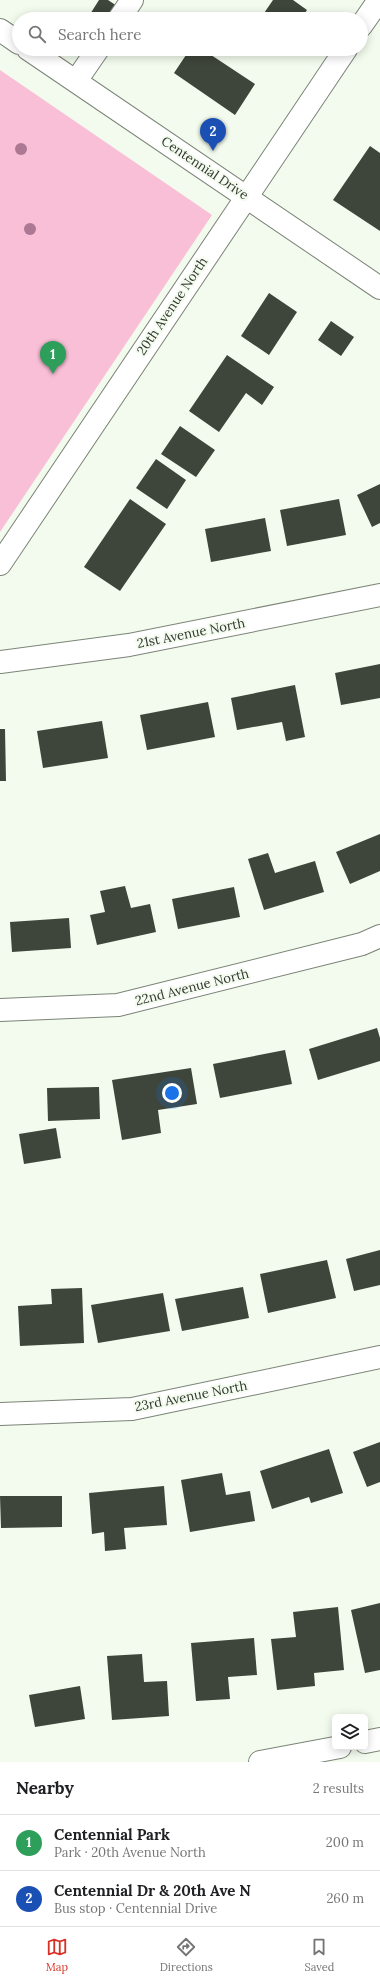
<!DOCTYPE html>
<meta charset="utf-8">
<style>
:root{--surface:#fff;--page:#f6f6f6;--text:#202124;--muted:#757577;--line:#e0e0e0;--accent:#d93025}
body{margin:0;font-family:Lora,serif;background:var(--page);color:var(--text)}
.controls{position:absolute;right:12px;bottom:12px;display:grid;overflow:hidden;border-radius:6px;box-shadow:0 2px 10px #0003}
.controls button{width:36px;height:36px;display:grid;place-items:center;padding:0;border:0;border-bottom:1px solid var(--line);background:var(--surface);color:var(--text);font:20px sans-serif}
.you{position:absolute;left:172px;top:1093px;width:14px;height:14px;margin:-10px;border:3px solid #fff;border-radius:50%;background:#1a73e8;box-shadow:0 0 0 6px #1a73e833}
.badge{display:grid;place-items:center;width:26px;height:26px;border-radius:50%;background:var(--accent);color:#fff;font-size:13px;font-weight:700}
.pin{position:absolute;translate:-50% -33px;filter:drop-shadow(0 1px 2px #0008)}
.pin::after{content:'';position:absolute;top:21px;width:14px;height:12px;background:inherit;clip-path:polygon(0 0,100% 0,50% 100%)}
.list{margin:0;padding:0;list-style:none}
h2{display:flex;justify-content:space-between;align-items:center;height:52px;margin:0;padding:0 16px;font-size:17px}
h2 small{font-size:13px;font-weight:400;color:var(--muted)}
.list li{display:grid;grid-template-columns:26px 1fr auto;gap:12px;align-items:center;box-sizing:border-box;height:56px;padding:0 16px;border-top:1px solid var(--line)}
.list b{display:block;font-size:15px;white-space:nowrap}
.list p{margin:0;font-size:13px;white-space:nowrap;color:var(--muted)}
.list em{font-size:13px;font-style:normal;color:var(--muted)}
.icon{flex:none;width:22px;height:22px;fill:none;stroke:currentColor;stroke-width:2;stroke-linecap:round;stroke-linejoin:round}
.map{position:relative;flex:none;width:380px;height:1762px;overflow:hidden}
.search{position:absolute;background:var(--surface);box-shadow:0 2px 10px #0003;left:12px;right:12px;top:12px;height:44px;display:flex;align-items:center;gap:10px;box-sizing:border-box;padding:0 14px;border-radius:22px;color:var(--muted);font-size:15px}
.sheet{height:164px;background:var(--surface)}
nav{display:flex;justify-content:space-around;align-items:center;box-sizing:border-box;height:56px;border-top:1px solid var(--line);background:var(--surface);font-size:11px;color:var(--muted)}
nav a{display:grid;justify-items:center;gap:2px}
nav .on{color:var(--accent)}
.map>svg:first-child{display:block}
.green{fill:#f9bfd7}
.building{fill:#3e453a}
.lines{fill:none;stroke-linecap:round;stroke-linejoin:round}
.minor-casing{stroke:#7c8478;stroke-width:24}
.minor{stroke:#fff;stroke-width:22}
.tree{fill:#ad7893}
.labels{text-anchor:middle;dominant-baseline:central;stroke-width:4;stroke-linejoin:round;paint-order:stroke}
.street-label{font-size:13px;fill:#313530;stroke:#f2fbed}
</style>
<div class="map">
<svg width="380" height="1762" viewBox="0 0 380 1762">
<rect width="100%" height="100%" fill="#f2fbed"/>
<path class="green" d="M0 70 212 215 0 532Z"/>
<path class="building" d="M99 0H108L120 8 112 19H87Z
M273 0H293L307 10 301 19H260Z
M190 49H202L255 84 235 115 174 73Z
M370 146 380 153V231L333 200Z
M269 293 297 312 269 355 241 336Z
M331 321 354 337 341 356 318 340Z
M227 355 274 387 262 405 246 393 219 432 189 411Z
M180 426 215 450 196 477 161 454Z
M156 459 186 480 167 509 136 488Z
M380 484V523L372 527 357 495Z
M130 499 166 524 120 591 84 567Z
M339 499 346 535 287 546 280 510Z
M265 518 271 551 211 562 205 529Z
M380 664V698L341 705 335 673Z
M295 685 305 737 286 741 282 722 237 730 231 698Z
M208 702 215 737 147 750 140 715Z
M102 721 108 758 43 768 37 731Z
M0 729H5L6 781H0Z
M380 834V871L350 884 336 852Z
M268 853 275 873 315 861 324 892 264 910 248 859Z
M125 886 131 908 150 904 156 932 97 945 90 915 105 912 100 891Z
M234 887 240 917 178 929 172 899Z
M69 918 71 948 12 952 10 922Z
M377 1028 380 1038V1061L318 1080 309 1049Z
M285 1050 292 1084 220 1098 213 1064Z
M191 1068 197 1104 158 1110 161 1133 122 1140 112 1080Z
M99 1087 100 1119 48 1121 47 1088Z
M56 1128 61 1158 24 1164 19 1134Z
M380 1250V1285L354 1291 346 1259Z
M327 1260 336 1298 268 1313 260 1274Z
M243 1287 249 1318 182 1331 175 1299Z
M82 1288 84 1343 20 1346 18 1306 52 1304 51 1289Z
M163 1293 170 1331 98 1343 91 1305Z
M380 1442V1482L367 1487 353 1452Z
M329 1449 343 1493 311 1503 309 1497 272 1509 260 1471Z
M222 1473 226 1495 250 1491 255 1521 190 1532 181 1480Z
M164 1486 167 1525 124 1528 126 1549 105 1551 104 1532 92 1534 89 1493Z
M0 1496H62V1527L1 1528Z
M380 1603V1670L365 1673 351 1610Z
M338 1607 344 1670 314 1673 315 1686 277 1690 271 1639 296 1637 293 1612Z
M254 1638 257 1675 228 1677 230 1699 196 1701 191 1643Z
M142 1654 144 1682 167 1681 169 1716 112 1720 107 1656Z
M80 1686 85 1719 35 1727 29 1695Z"/>
<g class="lines">
<g class="minor-casing">
<path id="minor" d="M119 19 132 0
M361 26 379 0
M0 30 19 43
M28 49 380 288
M76 81 98 49
M0 564 346 49
M0 662 129 645 380 595
M0 1010 118 1005 362 944 380 936
M0 1414 132 1409 380 1357
M365 1742 380 1739
M260 1762 340 1747"/>
</g>
<use href="#minor" class="minor"/>
</g>
<g class="tree">
<circle cx="21" cy="149" r="6"/>
<circle cx="30" cy="229" r="6"/>
</g>
<g class="labels">
<g class="street-label">
<text transform="translate(205 168) rotate(34)">Centennial Drive</text>
<text transform="translate(172 306) rotate(-56)">20th Avenue North</text>
<text transform="translate(191 633) rotate(-11)">21st Avenue North</text>
<text transform="translate(192 987) rotate(-14)">22nd Avenue North</text>
<text transform="translate(191 1396) rotate(-11)">23rd Avenue North</text>
</g>
</g>
</svg>
<div class="controls">
<button><svg class="icon" aria-label="layers" viewBox="0 0 24 24"><path d="M12 4l9 5-9 5-9-5zM3 14l9 5 9-5"/></svg></button>
</div>
<div class="you"></div>
<div class="pin badge" style="left:53px;top:374px;background:#2e9e5b">1</div>
<div class="pin badge" style="left:213px;top:151px;background:#1a4fb4">2</div>
<div class="search"><svg class="icon" aria-label="search" viewBox="0 0 24 24"><circle cx="10" cy="10" r="6"/><path d="M15 15l6 6"/></svg>Search here</div>
</div>
<section class="sheet">
<h2>Nearby<small>2 results</small></h2>
<ul class="list">
<li><span class="badge" style="background:#2e9e5b">1</span><div><b>Centennial Park</b><p>Park · 20th Avenue North</p></div><em>200 m</em></li>
<li><span class="badge" style="background:#1a4fb4">2</span><div><b>Centennial Dr &amp; 20th Ave N</b><p>Bus stop · Centennial Drive</p></div><em>260 m</em></li>
</ul>
</section>
<nav>
<a class="on"><svg class="icon" aria-label="map" viewBox="0 0 24 24"><path d="M3 6l6-2 6 2 6-2v14l-6 2-6-2-6 2zM9 4v14M15 6v14"/></svg>Map</a>
<a><svg class="icon" aria-label="directions" viewBox="0 0 24 24"><path d="M12 3l9 9-9 9-9-9zM9 14v-3h6M13 9l2 2-2 2"/></svg>Directions</a>
<a><svg class="icon" aria-label="saved" viewBox="0 0 24 24"><path d="M7 4h10v16l-5-4-5 4z"/></svg>Saved</a>
</nav>
